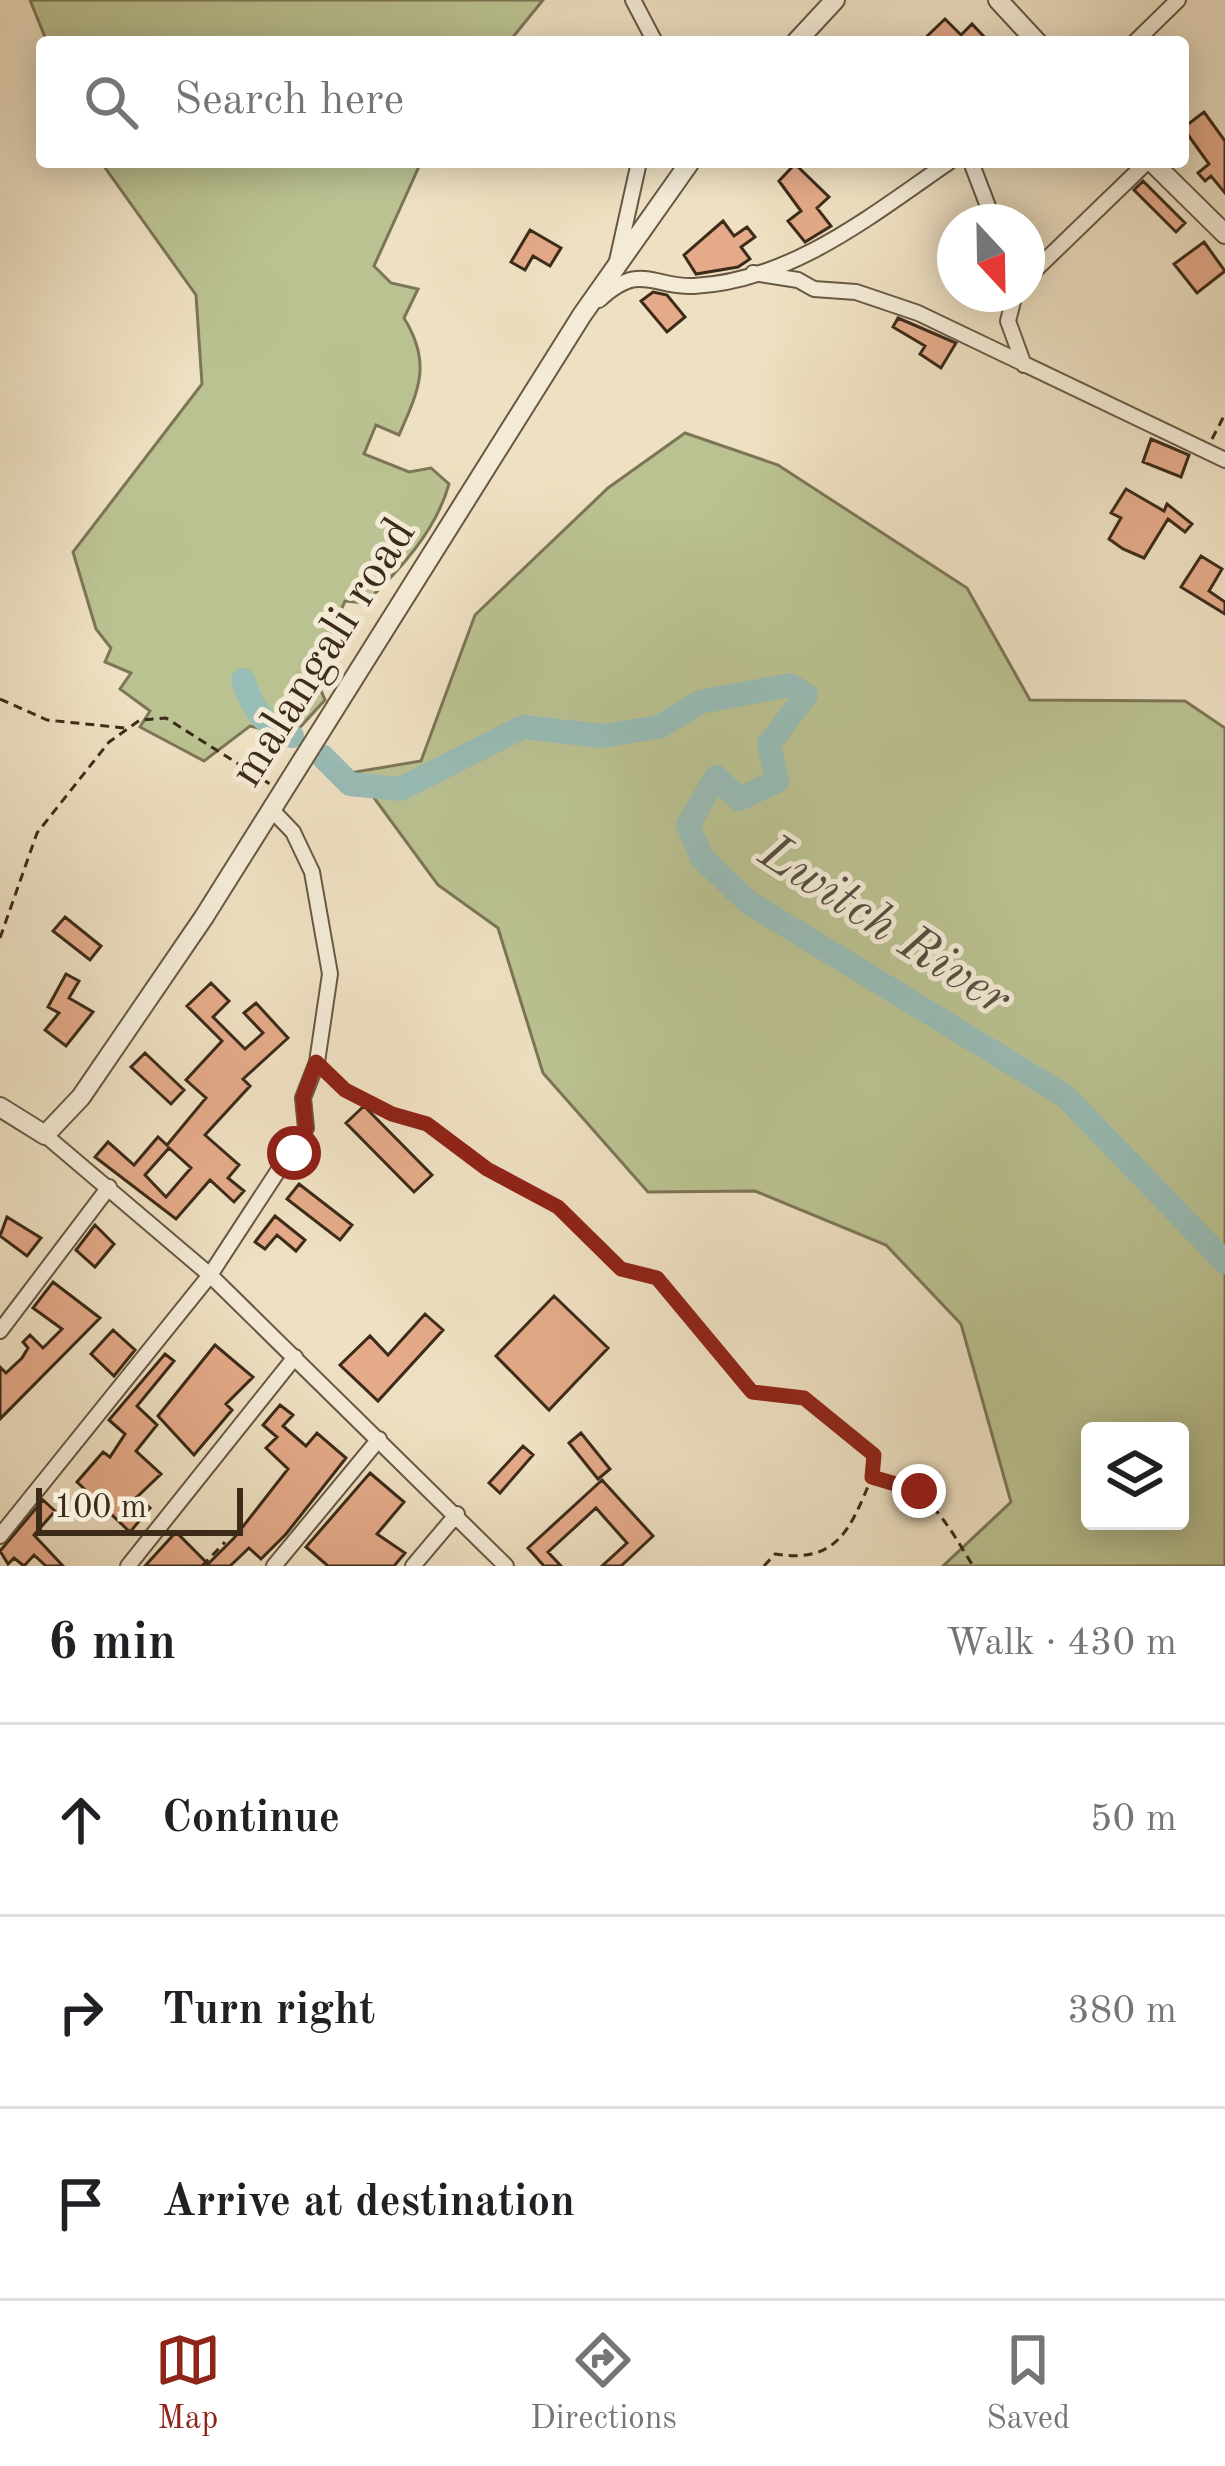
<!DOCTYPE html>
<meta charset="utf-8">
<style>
:root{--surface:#fff;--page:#f2f2f2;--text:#202124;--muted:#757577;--line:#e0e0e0;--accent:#8f2418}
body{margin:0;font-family:"Old Standard TT",serif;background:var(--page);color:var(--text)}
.controls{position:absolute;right:36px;bottom:36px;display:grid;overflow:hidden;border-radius:12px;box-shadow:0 6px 30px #0003}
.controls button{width:108px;height:108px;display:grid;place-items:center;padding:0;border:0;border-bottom:3px solid var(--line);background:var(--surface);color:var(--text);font:60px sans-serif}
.compass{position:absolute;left:937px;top:204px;width:108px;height:108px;border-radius:50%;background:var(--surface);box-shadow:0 6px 30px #0003;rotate:158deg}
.scale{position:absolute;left:36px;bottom:30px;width:207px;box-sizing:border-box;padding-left:12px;border:6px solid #3c2b19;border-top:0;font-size:33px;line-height:42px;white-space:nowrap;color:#3c2b19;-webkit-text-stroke:9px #f4ebd7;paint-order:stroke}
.stop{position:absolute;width:36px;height:36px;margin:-27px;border:9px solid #8f2418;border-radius:50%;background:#fff}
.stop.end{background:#8f2418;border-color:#fff;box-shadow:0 3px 12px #0008}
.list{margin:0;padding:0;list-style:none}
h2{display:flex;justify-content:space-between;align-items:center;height:156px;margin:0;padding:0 48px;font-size:51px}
h2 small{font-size:39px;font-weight:400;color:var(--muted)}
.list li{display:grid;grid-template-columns:78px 1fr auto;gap:36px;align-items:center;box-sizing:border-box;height:192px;padding:0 48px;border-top:3px solid var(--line)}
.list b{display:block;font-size:45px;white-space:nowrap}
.list em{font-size:39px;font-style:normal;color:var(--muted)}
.icon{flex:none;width:66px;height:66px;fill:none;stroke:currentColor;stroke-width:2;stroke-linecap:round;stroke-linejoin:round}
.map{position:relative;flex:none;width:1225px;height:1566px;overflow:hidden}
.search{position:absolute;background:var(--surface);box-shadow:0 6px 30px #0003;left:36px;right:36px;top:36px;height:132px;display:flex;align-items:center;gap:30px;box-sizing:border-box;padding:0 42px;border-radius:12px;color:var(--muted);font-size:45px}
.sheet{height:732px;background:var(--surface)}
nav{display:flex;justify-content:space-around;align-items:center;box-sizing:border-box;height:168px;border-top:3px solid var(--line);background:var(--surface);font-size:33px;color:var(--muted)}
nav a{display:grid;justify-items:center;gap:6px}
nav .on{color:var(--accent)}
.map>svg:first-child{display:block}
.green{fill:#bbc292;stroke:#7c7656;stroke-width:3;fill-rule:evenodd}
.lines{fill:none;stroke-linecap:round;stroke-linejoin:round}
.river{stroke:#99bdb7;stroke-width:24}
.building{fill:#e4aa89;stroke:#3c2b19;stroke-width:3;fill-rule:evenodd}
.minor-casing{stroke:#685843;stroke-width:18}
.tertiary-casing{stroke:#685843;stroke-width:22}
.path{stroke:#3c2b19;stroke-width:3;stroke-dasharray:9 6;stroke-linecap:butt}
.minor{stroke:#f4ebd7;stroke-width:14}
.tertiary{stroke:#f4ebd7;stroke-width:18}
.route{stroke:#8f2418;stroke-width:15}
.labels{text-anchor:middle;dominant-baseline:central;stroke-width:10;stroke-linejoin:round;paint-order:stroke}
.street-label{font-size:48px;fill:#3c2b19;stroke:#f4ebd7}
.water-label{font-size:51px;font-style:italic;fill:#535040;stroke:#f4ebd7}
</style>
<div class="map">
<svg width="1225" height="1566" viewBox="0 0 1225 1566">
<rect width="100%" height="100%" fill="#eee0c2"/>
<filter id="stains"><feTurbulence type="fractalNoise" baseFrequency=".00167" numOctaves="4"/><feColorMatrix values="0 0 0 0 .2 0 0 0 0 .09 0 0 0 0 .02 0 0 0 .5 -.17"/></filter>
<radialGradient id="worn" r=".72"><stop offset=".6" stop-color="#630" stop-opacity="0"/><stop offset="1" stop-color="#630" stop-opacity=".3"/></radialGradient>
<path class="green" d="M30 0H543L509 42H47Z
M101 162H421L374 266 391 283 418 289 404 318C432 363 419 390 399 435L376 425 364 454 409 472 431 468 449 484C436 531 399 571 365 603L345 601 314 674 325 700 292 736 250 726 204 761 140 727 150 711 120 689 131 673 105 662 111 648 96 629 73 552 202 384 196 295Z
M685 433 778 465 967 588 1030 700 1185 701 1225 728V1566H943L1011 1502 961 1324 886 1245 755 1191 648 1192 543 1073 498 928 438 885 355 772 421 761 475 615 608 488ZM1180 1431V1521H1090V1431Z"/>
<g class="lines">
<path class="river" d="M243 680C254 711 261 723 292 736
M322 756 350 784 400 789 523 727 602 736 659 727 700 702 790 685 806 695 769 744 777 781 739 799 716 777 688 825 702 858 748 902 1065 1096 1225 1262"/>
</g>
<path class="building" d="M945 19 961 35 972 24 989 42H921Z
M1204 112 1225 141V193L1211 176 1205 181 1198 173 1209 164 1183 128Z
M795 164 829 197 817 208 831 226 805 242 788 221 801 211 779 181Z
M1143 181 1185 223 1176 232 1134 190Z
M723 221 734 236 747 227 755 237 741 247 750 259 738 267 696 274 684 255Z
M530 230 561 248 550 266 533 256 525 270 511 262Z
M1204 242 1225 271 1197 293 1174 264Z
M653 292 667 295 685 317 667 332 641 301Z
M898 318 956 343 941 368 920 354 925 346 893 327Z
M1151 439 1189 455 1181 477 1143 462Z
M1126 489 1164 511 1167 504 1192 524 1185 532 1168 519 1144 558 1123 549 1109 539 1121 518 1111 513Z
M1201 556 1222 569 1209 591 1225 602V614L1181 587Z
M65 917 101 946 90 960 53 931Z
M66 974 79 981 69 998 93 1012 66 1046 45 1030 59 1013 48 1007Z
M211 983 229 1001 213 1017 245 1049 263 1033 244 1013 256 1003 288 1038 243 1079 250 1086 205 1135 239 1165 228 1178 244 1191 234 1202 210 1180 176 1219 95 1157 108 1142 134 1165 158 1137 167 1145 206 1098 186 1080 222 1041 187 1006ZM169 1148 191 1168 166 1197 145 1175Z
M145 1053 184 1090 171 1104 131 1067Z
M364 1106 432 1175 414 1192 346 1123Z
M299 1184 352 1225 340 1240 287 1199Z
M275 1216 305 1240 296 1251 277 1235 265 1249 255 1242Z
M7 1217 41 1238 27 1256 0 1236Z
M95 1225 114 1244 95 1267 76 1250Z
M53 1282 100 1318 0 1419V1367L6 1373 22 1358 28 1348 23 1342 30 1335 43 1348 62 1329 33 1308Z
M554 1296 608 1348 549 1410 496 1356Z
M425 1314 443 1330 378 1401 340 1365 370 1336 388 1355Z
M113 1330 135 1350 114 1376 91 1354Z
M215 1345 253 1377 226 1404 232 1410 194 1455 158 1416Z
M165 1354 174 1361 137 1406 157 1425 136 1451 161 1474 137 1497 150 1508 130 1532 77 1482 103 1452 110 1457 125 1434 109 1420Z
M280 1405 293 1415 283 1426 306 1446 317 1433 346 1458 286 1534 261 1559 249 1548 230 1566H145L176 1532 208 1564 234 1538 288 1469 266 1448 277 1437 263 1425Z
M581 1433 610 1469 598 1479 569 1443Z
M523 1446 533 1455 500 1493 489 1483Z
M370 1473 404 1502 377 1534 405 1553 394 1566H328L306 1547Z
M602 1480 653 1536 621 1566H602L627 1543 596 1508 548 1552 561 1566H544L528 1548Z
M43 1500 55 1511 34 1535 63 1566H46L34 1555 24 1566 14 1558 8 1564 0 1551Z"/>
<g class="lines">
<g class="minor-casing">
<path id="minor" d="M633 0 655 42
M1135 42 1178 0
M971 162 994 222
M617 261 639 162
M753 273 798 280 814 289 856 292 918 313 1225 460
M1027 278 1147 162
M1015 294 1008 321 1024 365
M599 300C641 261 653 288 694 286 791 281 872 215 949 162
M45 1135 210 1275 506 1566
M0 1331 109 1187
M0 1536 210 1275 306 1128 303 1098 317 1062 330 974 312 872 293 832 271 809
M128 1566 295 1357
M274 1566 379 1439
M413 1566 457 1514"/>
</g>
<g class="tertiary-casing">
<path id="tertiary" d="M998 0 1037 42
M796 42 835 0
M1152 162 1225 234
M0 1107 45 1135 81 1097 204 917 582 315 690 162"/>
</g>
<path class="path" d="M1212 439 1225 414
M0 699 47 720 125 728
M0 938 37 833 109 742 140 720 166 718 270 784
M327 1071 345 1090 386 1112 421 1120 454 1140 487 1170 558 1207 621 1269 657 1278 752 1392 804 1398 874 1455 872 1477C925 1480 947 1524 973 1566
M202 1566 225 1542
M764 1566 775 1554C838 1564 850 1529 872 1477"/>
<use href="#minor" class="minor"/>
<use href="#tertiary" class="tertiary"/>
</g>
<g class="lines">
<path class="route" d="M294 1153 306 1128 303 1098 316 1062 345 1090 392 1114 427 1124 487 1169 558 1207 621 1269 657 1278 752 1392 804 1398 874 1455 872 1477 919 1491"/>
</g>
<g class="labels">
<g class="street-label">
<text transform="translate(324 653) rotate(-58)">malangali road</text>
</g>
<g class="water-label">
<text transform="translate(884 927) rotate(33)">Lwitch River</text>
</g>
</g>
<rect width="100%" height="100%" filter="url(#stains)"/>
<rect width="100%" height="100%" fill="url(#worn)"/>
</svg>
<div class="controls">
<button><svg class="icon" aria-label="layers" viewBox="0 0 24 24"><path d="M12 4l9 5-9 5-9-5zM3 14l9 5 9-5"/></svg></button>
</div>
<svg class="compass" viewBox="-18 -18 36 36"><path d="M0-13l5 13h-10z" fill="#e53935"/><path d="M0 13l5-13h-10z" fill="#757577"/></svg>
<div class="scale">100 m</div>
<div class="stop" style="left:294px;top:1153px"></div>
<div class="stop end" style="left:919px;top:1491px"></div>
<div class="search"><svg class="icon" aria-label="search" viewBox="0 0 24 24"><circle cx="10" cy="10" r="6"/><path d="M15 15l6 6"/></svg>Search here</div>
</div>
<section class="sheet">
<h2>6 min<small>Walk · 430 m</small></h2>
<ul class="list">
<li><svg class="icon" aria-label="ahead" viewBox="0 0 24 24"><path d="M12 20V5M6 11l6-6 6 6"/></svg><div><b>Continue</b></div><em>50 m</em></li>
<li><svg class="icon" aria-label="right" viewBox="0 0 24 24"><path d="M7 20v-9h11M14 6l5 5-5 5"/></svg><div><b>Turn right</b></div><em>380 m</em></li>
<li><svg class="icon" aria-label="arrive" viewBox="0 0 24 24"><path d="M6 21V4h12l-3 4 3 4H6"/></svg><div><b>Arrive at destination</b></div></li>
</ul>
</section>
<nav>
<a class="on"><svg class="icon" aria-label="map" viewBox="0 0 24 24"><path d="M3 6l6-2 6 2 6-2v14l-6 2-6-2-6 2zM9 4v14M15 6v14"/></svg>Map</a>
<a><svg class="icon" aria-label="directions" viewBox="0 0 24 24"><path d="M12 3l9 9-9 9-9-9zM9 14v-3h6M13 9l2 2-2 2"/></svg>Directions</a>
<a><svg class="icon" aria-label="saved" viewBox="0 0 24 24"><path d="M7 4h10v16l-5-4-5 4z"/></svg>Saved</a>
</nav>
